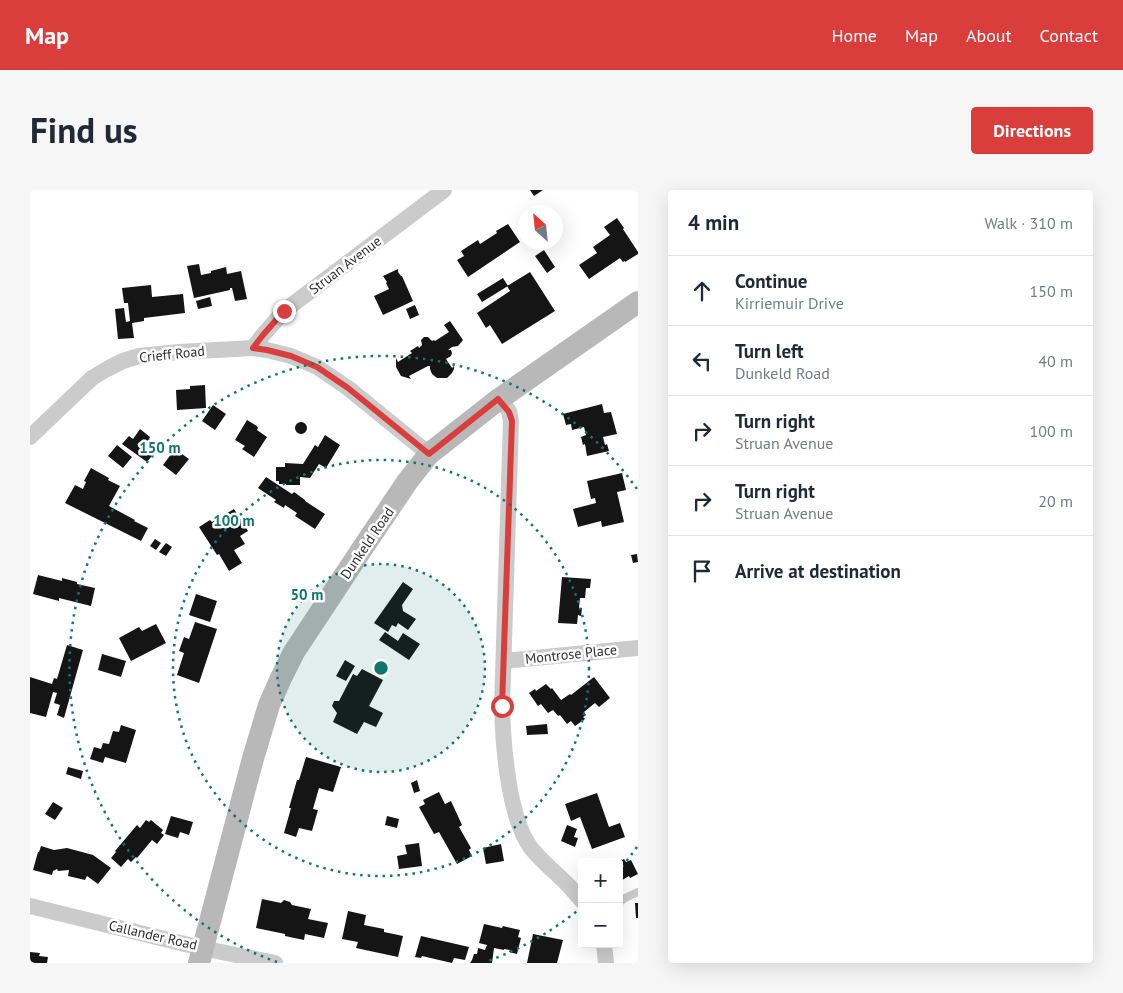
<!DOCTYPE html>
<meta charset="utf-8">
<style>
:root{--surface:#fff;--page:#f6f6f7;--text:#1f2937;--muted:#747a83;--line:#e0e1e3;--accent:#d93e3d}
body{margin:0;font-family:"PT Sans",sans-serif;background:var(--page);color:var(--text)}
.controls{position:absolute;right:15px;bottom:15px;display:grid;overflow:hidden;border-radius:5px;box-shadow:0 5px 20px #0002}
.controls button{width:45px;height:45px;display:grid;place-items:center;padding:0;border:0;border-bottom:1px solid var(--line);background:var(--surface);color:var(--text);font:25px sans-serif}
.compass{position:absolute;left:488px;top:15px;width:45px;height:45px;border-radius:50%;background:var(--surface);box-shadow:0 5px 20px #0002;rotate:333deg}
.stop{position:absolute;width:15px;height:15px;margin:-11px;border:4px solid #d93e3d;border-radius:50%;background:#fff}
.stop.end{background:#d93e3d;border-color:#fff;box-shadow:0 1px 5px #0008}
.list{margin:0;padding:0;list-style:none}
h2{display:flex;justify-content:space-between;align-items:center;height:65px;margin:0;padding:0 20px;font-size:21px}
h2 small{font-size:16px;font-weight:400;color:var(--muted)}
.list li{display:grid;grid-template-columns:32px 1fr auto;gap:15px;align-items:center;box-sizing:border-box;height:70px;padding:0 20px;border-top:1px solid var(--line)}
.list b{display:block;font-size:19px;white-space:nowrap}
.list p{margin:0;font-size:16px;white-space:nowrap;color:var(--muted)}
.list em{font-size:16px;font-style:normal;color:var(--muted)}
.icon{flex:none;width:28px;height:28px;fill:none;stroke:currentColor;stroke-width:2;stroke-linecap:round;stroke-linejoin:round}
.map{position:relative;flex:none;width:608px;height:773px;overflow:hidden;border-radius:5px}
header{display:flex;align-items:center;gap:30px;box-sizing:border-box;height:70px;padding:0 25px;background:var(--accent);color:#fff}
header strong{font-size:24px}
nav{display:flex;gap:28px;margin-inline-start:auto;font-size:18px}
.intro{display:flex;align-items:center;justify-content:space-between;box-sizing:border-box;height:120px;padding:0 30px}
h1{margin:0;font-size:35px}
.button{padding:12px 22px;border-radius:5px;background:var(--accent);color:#fff;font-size:18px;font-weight:700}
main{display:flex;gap:30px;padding:0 30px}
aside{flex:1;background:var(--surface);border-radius:5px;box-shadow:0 5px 20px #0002}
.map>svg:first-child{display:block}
.building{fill:#151515}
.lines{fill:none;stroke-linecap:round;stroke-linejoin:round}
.lane{stroke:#cbcbcb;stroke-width:8}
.street{stroke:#cbcbcb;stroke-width:16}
.secondary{stroke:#b8b8b8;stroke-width:22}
.route{stroke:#d93e3d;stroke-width:6}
.ring{fill:none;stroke:#0f766e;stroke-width:2.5;stroke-dasharray:2.5 5}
.labels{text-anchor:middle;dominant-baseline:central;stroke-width:5;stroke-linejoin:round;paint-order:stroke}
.street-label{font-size:14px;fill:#2e2e2e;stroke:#fff}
.centre{fill:#0f766e;stroke:#fff;stroke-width:2.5}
.ring-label{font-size:15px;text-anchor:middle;font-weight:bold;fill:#0f766e;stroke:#fff;stroke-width:5;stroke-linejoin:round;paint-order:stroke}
</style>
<header>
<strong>Map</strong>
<nav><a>Home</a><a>Map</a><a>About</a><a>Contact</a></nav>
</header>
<div class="intro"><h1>Find us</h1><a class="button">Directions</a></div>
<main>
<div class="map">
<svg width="608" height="773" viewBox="0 0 608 773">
<rect width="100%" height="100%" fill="#fff"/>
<path class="building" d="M500 0H513L504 6Z
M587 28 594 38 593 39 608 62V64L595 72V71L593 72 590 68 559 89 549 75 567 63 563 57 580 45 574 37Z
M478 34 490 52 438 87 427 70 434 66 431 61 448 50 450 54 467 43 466 41Z
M514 60 525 77 517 83 505 66Z
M169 74 171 85 181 83V81L196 77 197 84 211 81 217 109 205 111 202 98H200V100L164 108 157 76Z
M368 79V82L371 86H372L383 111 353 125 344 106 359 99 356 93 357 92 353 86Z
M500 82 525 121 472 154 460 135 456 138 447 123 480 101 477 96Z
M473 88 478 96 452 112 447 104Z
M121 95 122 107 153 104 155 123 114 128V131L102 133 104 148 88 149 85 119 94 118 96 132 100 131 98 113H94L92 98Z
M180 107 182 116 168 119 166 111Z
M385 115 389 125 380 129 376 119Z
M420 131 433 150 428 156 422 157 418 160H421L422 163 421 166 416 169 422 178 424 176V179L422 183 417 188H407L402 184 400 179V176H398L379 186 381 189 371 186 366 177V168L368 172 382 163 380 161 388 156 389 158 392 155 391 150 394 147H398L402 151 404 150 405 151 419 142 414 135Z
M175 195 176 218 147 220 146 200 160 199V196Z
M572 214 574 223 581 222 587 244 573 247 575 255 577 254 579 261 557 266 555 254 553 255 551 247 556 245 554 237 542 240 541 234 536 235 533 224Z
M183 215 196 224 185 240 172 231Z
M217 230 227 236 228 238 227 240 237 247 224 267 212 259 215 256 205 250Z
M265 238a6 6 0 1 1 12 0a6 6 0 1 1-12 0Z
M110 239 120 247 119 249 129 257 117 272 92 254 99 246 103 249Z
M295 245 310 255 296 278 289 274 280 288 270 287V295H256V294H249V291H246V277H255V273L273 274 285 255 288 257Z
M87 255 102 267 93 278 78 266Z
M145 259 159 269 146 285 133 275Z
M61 278 79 288 78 290 90 296 79 316 105 330 104 331 118 338 111 351 35 313 45 295 53 299 56 292 54 291Z
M592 283 596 300 587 302 594 332 572 337 571 331 548 337 543 319 566 313 565 308 561 309 557 291Z
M236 287 262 304 264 302 275 310V311L295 324 285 339 265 326 267 323 255 315 254 318 244 312 246 310 228 298Z
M204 319 218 341 210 346 215 354 204 360 212 373 199 381 189 364 187 365 169 337 180 330 182 332Z
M125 349 131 353 126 360 120 356Z
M136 353 142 357 136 366 129 362Z
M607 364 608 372 603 373 601 365Z
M8 385 32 391V388L47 392V394L65 398 61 416 29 408V411L3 404Z
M532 387 561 389 560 398H556L555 408H550L549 418H552L551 426 548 425 547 434 528 433Z
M373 392 383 399 372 415 373 421 386 429 378 440 368 433 366 437 362 435 358 442 344 433Z
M166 404 187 411 180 432 159 425Z
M165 432 187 439 169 493 147 485 154 463 149 461 154 447 159 449Z
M126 434 136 453 101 471 89 448 109 437 112 441Z
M355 442 368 451 373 443 390 454 379 470 349 450Z
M37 455 53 460 34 528 27 525 30 515 24 513 27 503 23 502 16 527 0 523V487L22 494 24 488 27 489Z
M72 464 96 471 91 487 68 480Z
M315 470 325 476 316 491 306 486Z
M332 479 353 490 339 516 353 523 346 537 334 532 327 544 303 532 307 523 302 516 304 511H309L323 484 327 486Z
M564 487 580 508 569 517 565 513 554 522 556 525 553 527 555 529 545 536 541 531 537 534 530 525 528 526 523 520 518 523 511 514 508 516 499 503 505 499 506 501 516 494 521 499 522 498 531 510 540 504 541 505Z
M517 534 518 544 497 545 496 536Z
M91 535 106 540 96 573 75 567 73 573 60 569 64 557 71 559 73 553 79 554 83 541 89 542Z
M276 567 311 577 303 602 289 598 283 619 288 620 282 641 269 638 266 647 254 643 261 618H259L267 590H269Z
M38 577 53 581 51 589 36 584Z
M387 590 390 601 384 603 381 593Z
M409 602 415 614 421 611 432 635 429 637 441 658 439 660 442 666 427 674 409 642 404 644 389 617 395 614 393 610Z
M567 603 579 637 590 633 595 647 562 659 550 627 541 631 535 614Z
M23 612 33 618 25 630 15 624Z
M141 626 163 632 159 645 150 642 148 648 135 644Z
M357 626 369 629 367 638 355 635Z
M116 630 119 632 121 630 133 640 131 643 134 645 127 654 122 650 107 668 106 667 101 672 98 669 91 677 81 668 86 662 85 661 107 635 110 638Z
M537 635 547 639 544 647 548 648 545 657 531 651Z
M389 653 392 676 369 679 367 666 377 664 375 655Z
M471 654 474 671 456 674 453 658Z
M11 656 24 660 37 658 63 665 81 678 68 694 57 686 55 690 38 686 39 680 28 681 27 679 23 681 22 685 3 680 8 662H9Z
M591 669 592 670 594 669 596 672 601 670 608 684 600 688 599 686 589 692V671Z
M232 709 251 713 254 710 260 712 262 715 281 719 278 729 298 733 294 748 275 744 274 750 255 746V744L226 738Z
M605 713H608V728H606Z
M318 721 336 725 334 735 354 739V742L373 746 368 767 326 758 328 752 312 749Z
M454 734 472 738 473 736 490 740 488 747 491 748 487 764 479 762 480 760 474 759V760L464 758 462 773H440L442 770 444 764H447L448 758 455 760 457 755 449 753Z
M503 744 533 750 527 773H497Z
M391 746 439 757 435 770 424 768 422 773 392 766 391 768 385 767Z
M0 762 10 763 9 766 18 767 17 773H0Z"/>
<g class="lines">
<path class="lane" d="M589 713 595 708 608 702"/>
<path class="street" d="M469 209 479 221 481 231 472 516C473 554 478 627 501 658 511 671 525 682 537 694 542 699 547 705 552 711
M0 247 62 188 77 179 93 171 109 166 149 162 223 158
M399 264 318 198 287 177 261 166 237 160 223 158 233 145 254 121 414 0
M474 472 484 470 608 458
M0 716 163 756 245 773
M574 754 576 773"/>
<path class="secondary" d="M169 773 222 572 239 515 251 488 264 462 330 362 377 292 399 264 469 209 608 112"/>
</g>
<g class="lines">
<path class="route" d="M254 121 233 145 223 158 237 160 261 166 287 177 318 198 399 264 468 209 479 222 482 231 472 516"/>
</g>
<circle cx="351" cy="478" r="104" fill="#0f766e" fill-opacity=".12"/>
<g class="ring">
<circle cx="351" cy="478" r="104"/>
<circle cx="351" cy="478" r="208"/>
<path d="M607 657A312 312 0 0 1 590 679M552 717A312 312 0 0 1 455 772M247 772A312 312 0 1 1 607 299"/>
</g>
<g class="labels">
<g class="street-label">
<text transform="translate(315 75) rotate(-37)">Struan Avenue</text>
<text transform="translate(142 164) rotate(-6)">Crieff Road</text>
<text transform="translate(337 353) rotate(-56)">Dunkeld Road</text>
<text transform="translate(541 464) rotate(-6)">Montrose Place</text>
<text transform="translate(123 745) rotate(13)">Callander Road</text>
</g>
</g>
<circle cx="351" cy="478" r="8" class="centre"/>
<g class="ring-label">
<text x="130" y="263">150 m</text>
<text x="204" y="336">100 m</text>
<text x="277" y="410">50 m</text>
</g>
</svg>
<div class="controls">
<button>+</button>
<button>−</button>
</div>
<svg class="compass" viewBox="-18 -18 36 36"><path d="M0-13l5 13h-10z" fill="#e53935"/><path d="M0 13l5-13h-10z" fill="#747a83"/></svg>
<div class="stop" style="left:472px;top:516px"></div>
<div class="stop end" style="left:254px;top:121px"></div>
</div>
<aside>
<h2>4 min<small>Walk · 310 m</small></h2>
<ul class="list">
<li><svg class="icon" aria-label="ahead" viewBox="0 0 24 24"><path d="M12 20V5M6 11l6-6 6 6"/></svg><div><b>Continue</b><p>Kirriemuir Drive</p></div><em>150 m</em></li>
<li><svg class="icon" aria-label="left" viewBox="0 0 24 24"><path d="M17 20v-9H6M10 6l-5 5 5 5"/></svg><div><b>Turn left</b><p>Dunkeld Road</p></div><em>40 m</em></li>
<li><svg class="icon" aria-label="right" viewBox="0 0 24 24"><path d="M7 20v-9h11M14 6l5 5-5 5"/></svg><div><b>Turn right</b><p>Struan Avenue</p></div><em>100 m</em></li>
<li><svg class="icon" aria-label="right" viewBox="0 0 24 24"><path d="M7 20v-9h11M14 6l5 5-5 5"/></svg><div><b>Turn right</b><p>Struan Avenue</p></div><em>20 m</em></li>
<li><svg class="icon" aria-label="arrive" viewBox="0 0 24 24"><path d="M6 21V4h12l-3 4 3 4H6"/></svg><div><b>Arrive at destination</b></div></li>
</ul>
</aside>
</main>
